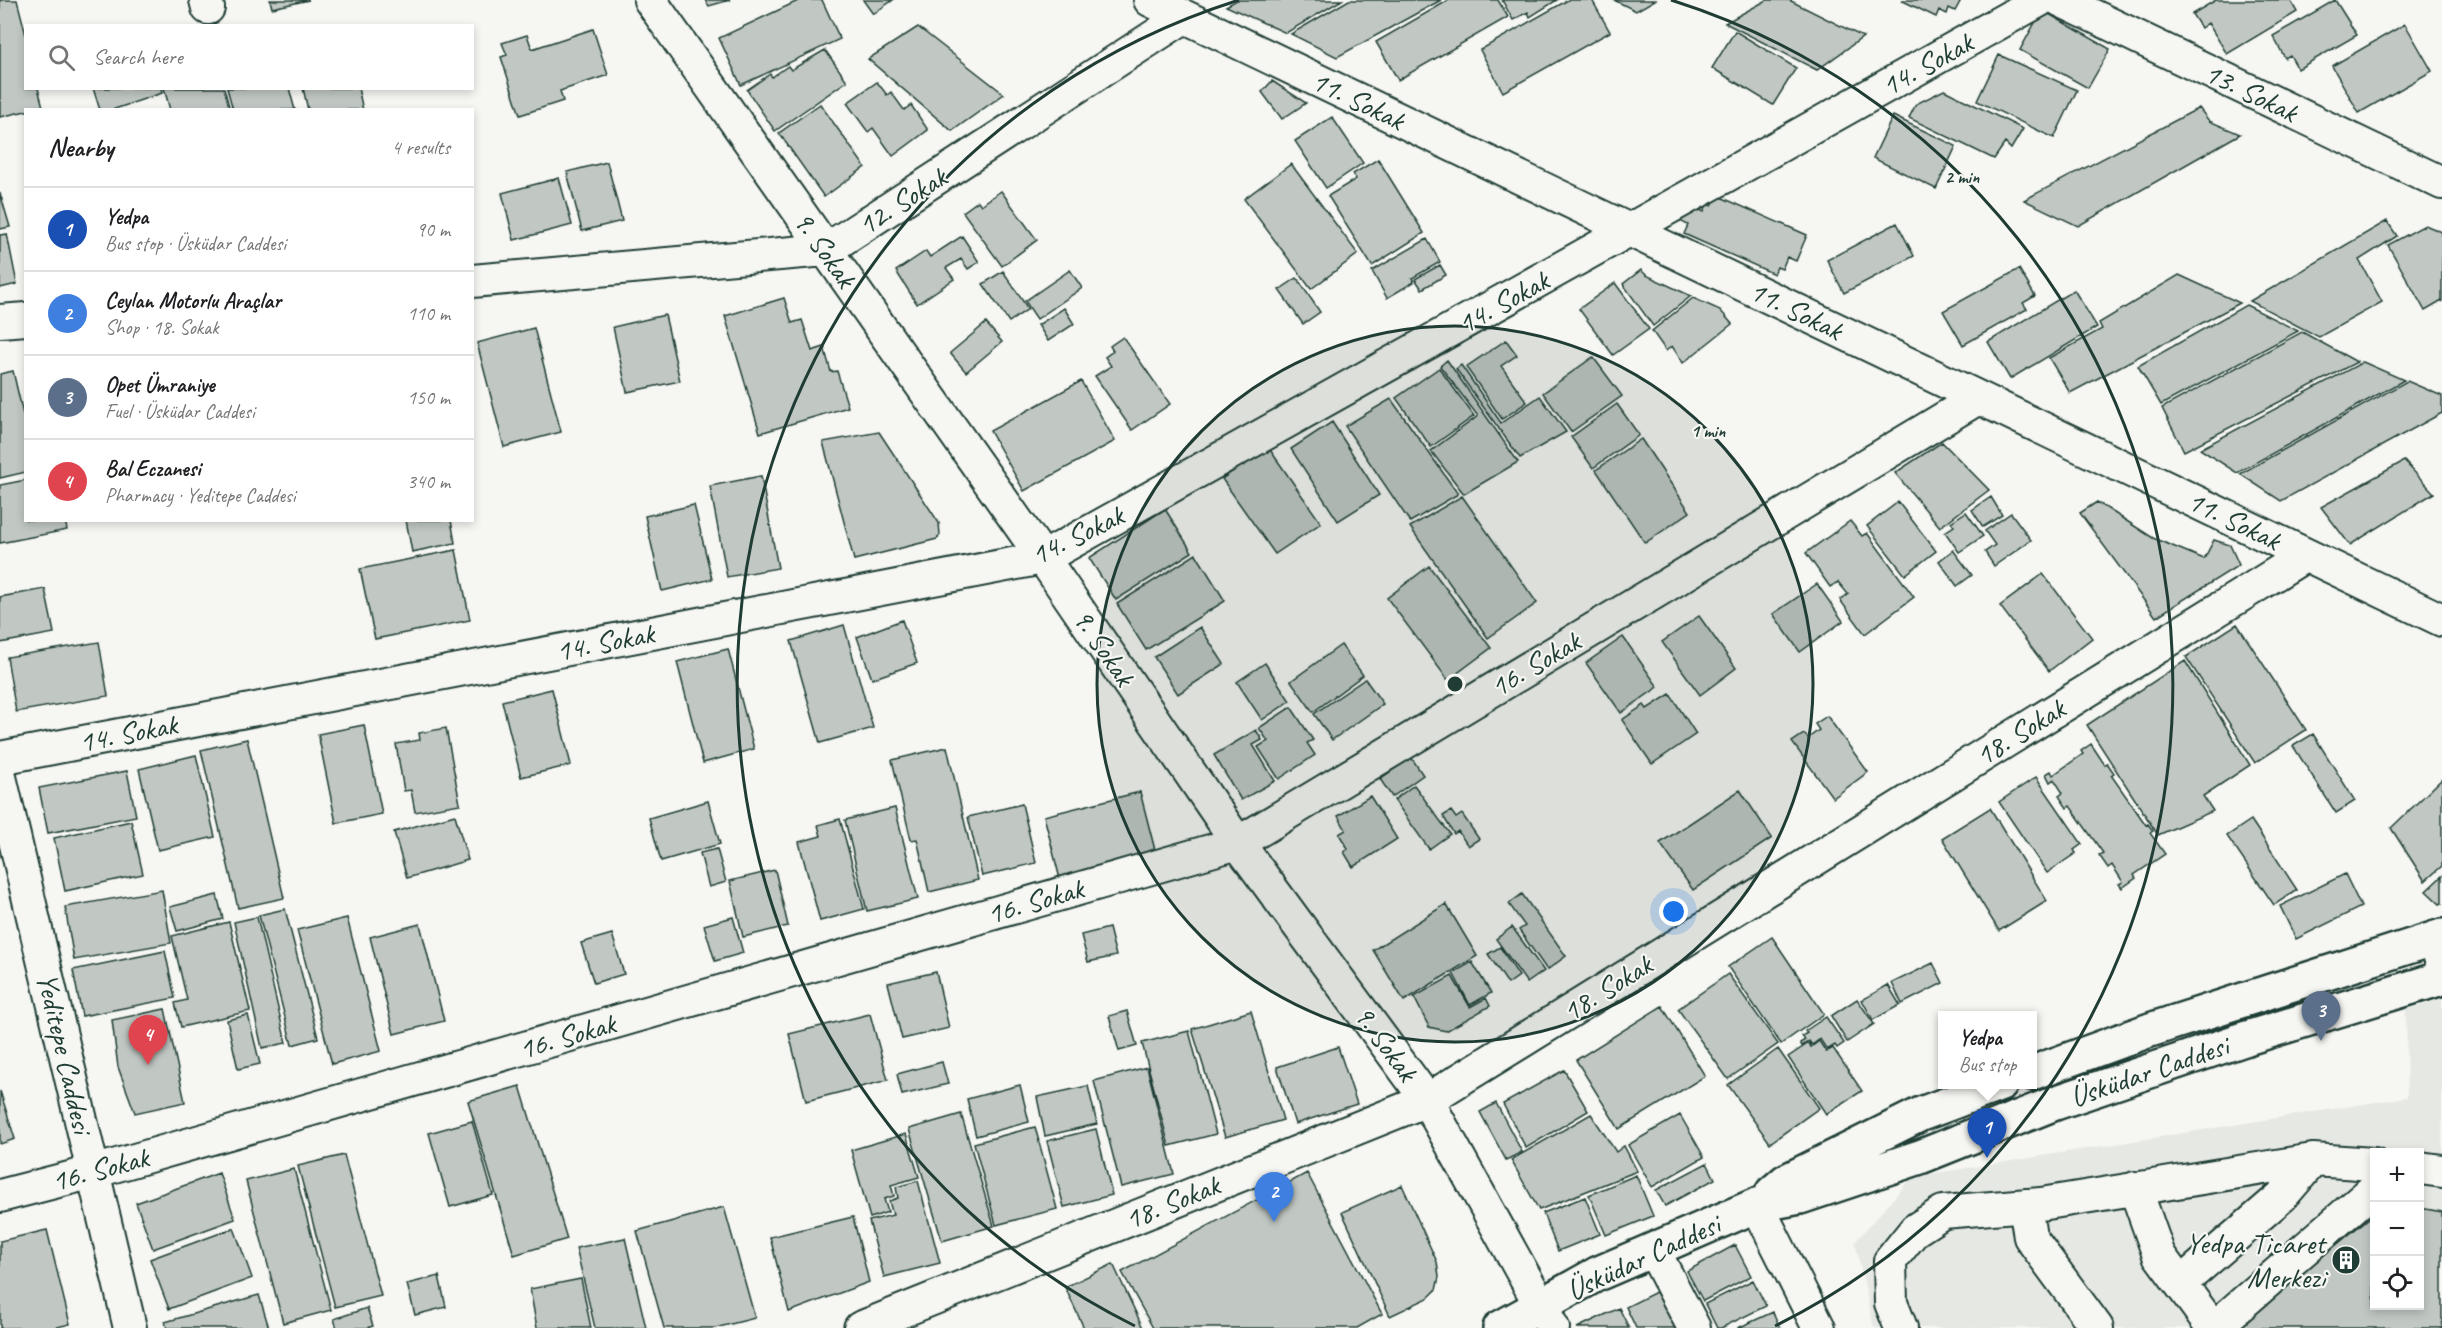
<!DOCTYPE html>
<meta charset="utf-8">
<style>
:root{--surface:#fff;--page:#f2f2f2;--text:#202124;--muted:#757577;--line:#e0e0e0;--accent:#1f3d34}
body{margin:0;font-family:Caveat,sans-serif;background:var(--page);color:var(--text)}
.controls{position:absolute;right:18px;bottom:18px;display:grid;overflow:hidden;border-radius:0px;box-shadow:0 3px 9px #0003}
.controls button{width:54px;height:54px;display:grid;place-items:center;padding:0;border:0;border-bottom:2px solid var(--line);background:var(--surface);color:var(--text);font:30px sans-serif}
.you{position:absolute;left:1674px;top:912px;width:21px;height:21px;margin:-15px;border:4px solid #fff;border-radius:50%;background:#1a73e8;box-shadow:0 0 0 9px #1a73e833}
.badge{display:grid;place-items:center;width:39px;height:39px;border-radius:50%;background:var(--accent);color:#fff;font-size:20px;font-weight:700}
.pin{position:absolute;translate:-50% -50px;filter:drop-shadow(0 2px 3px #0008)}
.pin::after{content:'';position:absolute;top:32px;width:21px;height:18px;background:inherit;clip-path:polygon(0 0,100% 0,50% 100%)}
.popup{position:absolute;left:1938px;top:1011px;width:99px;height:78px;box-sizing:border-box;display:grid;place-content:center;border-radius:0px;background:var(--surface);filter:drop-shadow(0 2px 4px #0005);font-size:20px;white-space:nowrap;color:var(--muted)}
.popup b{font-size:22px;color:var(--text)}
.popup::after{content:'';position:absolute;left:50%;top:100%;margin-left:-12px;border:12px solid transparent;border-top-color:var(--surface)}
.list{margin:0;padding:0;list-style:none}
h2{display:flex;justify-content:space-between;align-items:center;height:78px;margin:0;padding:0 24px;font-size:26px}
h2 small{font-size:20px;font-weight:400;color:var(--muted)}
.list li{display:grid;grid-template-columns:39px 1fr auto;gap:18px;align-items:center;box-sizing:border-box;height:84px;padding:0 24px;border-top:2px solid var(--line)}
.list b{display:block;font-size:22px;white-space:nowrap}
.list p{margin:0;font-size:20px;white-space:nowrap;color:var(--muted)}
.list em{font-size:20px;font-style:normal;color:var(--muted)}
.icon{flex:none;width:33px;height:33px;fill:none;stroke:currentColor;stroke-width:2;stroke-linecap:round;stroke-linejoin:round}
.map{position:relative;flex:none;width:2442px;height:1328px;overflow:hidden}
.search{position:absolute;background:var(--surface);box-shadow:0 3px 9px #0003;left:24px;top:24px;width:450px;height:66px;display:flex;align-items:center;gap:15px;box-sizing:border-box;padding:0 21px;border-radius:0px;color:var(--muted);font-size:22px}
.panel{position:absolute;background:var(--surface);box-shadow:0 3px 9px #0003;left:24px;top:108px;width:450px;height:414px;border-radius:0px}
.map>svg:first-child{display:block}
.built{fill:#e6e8e4;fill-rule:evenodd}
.building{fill:#c1c8c3;stroke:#1f3d34;stroke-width:1.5}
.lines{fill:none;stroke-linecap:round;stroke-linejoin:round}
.minor-casing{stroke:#1f3d34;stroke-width:36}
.major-casing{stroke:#1f3d34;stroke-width:38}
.minor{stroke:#f6f6f2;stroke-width:32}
.major{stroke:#f6f6f2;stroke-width:33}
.ring{fill:none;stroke:#1f3d34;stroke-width:3}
.labels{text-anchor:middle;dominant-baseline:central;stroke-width:4.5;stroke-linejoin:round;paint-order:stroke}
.street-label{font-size:30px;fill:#1f3d34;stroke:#f6f6f2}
.poi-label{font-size:30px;fill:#1f3d34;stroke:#f6f6f2;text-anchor:end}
.centre{fill:#1f3d34;stroke:#f6f6f2;stroke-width:3}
.ring-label{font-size:18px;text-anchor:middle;font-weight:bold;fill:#1f3d34;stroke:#f6f6f2;stroke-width:4.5;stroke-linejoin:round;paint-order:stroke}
</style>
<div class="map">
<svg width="2442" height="1328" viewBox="0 0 2442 1328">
<rect width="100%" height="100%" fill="#f6f6f2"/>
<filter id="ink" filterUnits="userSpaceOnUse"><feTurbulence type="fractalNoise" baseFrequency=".0167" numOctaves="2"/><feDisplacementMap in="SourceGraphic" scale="12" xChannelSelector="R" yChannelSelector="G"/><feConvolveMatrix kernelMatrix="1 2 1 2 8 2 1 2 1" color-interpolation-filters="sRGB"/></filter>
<g filter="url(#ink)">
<path class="built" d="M2442 999V1328H1874L1855 1242 1912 1177 2407 1097 2406 1010ZM2374 1152H2420V1306H2374Z"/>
<path class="building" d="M0 0H17L26 35V88H38L43 107 0 117Z
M270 0H309L272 8Z
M705 0H730L709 6Z
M800 0H822L840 39 741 85 719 38Z
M863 0H893L873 14Z
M1237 0H1342L1286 33 1226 6Z
M1349 0H1441L1337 57 1291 34Z
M1449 0H1498L1508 17 1398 80 1376 42Z
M1502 0H1557L1530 17 1528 12 1513 20Z
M1568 0H1592L1610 32 1503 92 1480 50Z
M1614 0H1655L1636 11Z
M1767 0H1789L1863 37 1817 70 1725 23Z
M1901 0H1961L1955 11 1949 8 1947 14 1939 10 1936 17Z
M2216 0H2290L2297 12 2227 54 2208 23 2201 28 2192 14Z
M2335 0 2357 35 2298 69 2290 55 2285 58 2273 36Z
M2042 10 2110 49 2088 88 2020 50Z
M2405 24 2432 71 2359 113 2332 66Z
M918 27 1004 94 952 131 868 59Z
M593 29 608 75 560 91 563 101 520 115 501 57 507 55 502 43 527 35 532 49Z
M1735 31 1796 68 1773 105 1712 68Z
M825 50 847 81 775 131 747 90 770 74 772 77 788 66 791 70Z
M1999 55 2077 90 2054 138 1977 101Z
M1272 81 1306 103 1282 119 1262 92Z
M877 82 887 95 891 92 904 110 911 105 928 130 893 156 873 128 868 132 847 103Z
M93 88H161L162 93 112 110H100Z
M164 88H224L230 110H170Z
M227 88H289L295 110H233Z
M303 88H358L363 110H308Z
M1944 90 2023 129 2011 149 2005 143 1994 159 1909 118 1916 104Z
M820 104 865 167 824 197 779 133Z
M2199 108 2209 121 2240 134 2078 226 2024 200Z
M1893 116 1956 146 1936 189 1873 158Z
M1332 117 1363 163 1326 188 1295 141Z
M1378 159 1424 233 1372 266 1328 196 1356 179 1353 174Z
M607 162 622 221 582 231 567 172Z
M1291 164 1358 254 1311 289 1244 199Z
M559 178 572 225 514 240 502 193Z
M1001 191 1037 240 1002 266 963 212 978 201 981 205Z
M0 193 10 227 0 229Z
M1716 195 1807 235 1796 261 1787 257 1782 269 1777 267 1774 274 1684 234 1688 225 1680 221 1687 204 1704 212 1707 204 1712 206Z
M2387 221 2397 236 2359 260 2382 302 2319 337 2250 301Z
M1897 223 1914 256 1844 293 1827 260Z
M2425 225 2442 232V301L2425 311 2388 245Z
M7 234 17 284 0 288V235Z
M962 236 979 262 968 269 961 259 946 268 954 279 917 304 896 271 926 251 930 257Z
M1427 239 1440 262 1412 278 1414 282 1387 298 1372 271Z
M1440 265 1446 275 1422 289 1415 279Z
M2019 269 2035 296 2023 303 2027 309 1963 345 1943 311Z
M1070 270 1082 288 1037 319 1025 301Z
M1641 270 1646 275 1691 296 1653 326 1623 284Z
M1003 271 1028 309 1009 322 983 284Z
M2179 275 2240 303 2070 393 2049 358 2102 329 2099 323Z
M1297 278 1320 312 1303 324 1279 290Z
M1615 283 1649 329 1613 355 1579 309Z
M2074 290 2097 327 2010 379 1988 342Z
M784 298 792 323 802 320 812 351 824 347 831 372 837 371 848 407 760 433 725 316Z
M1693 298 1720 310 1732 324 1683 363 1672 346 1666 351 1652 331Z
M2246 305 2298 331 2161 405 2138 366Z
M1064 308 1074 324 1048 341 1038 325Z
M665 315 680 381 627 392 613 327Z
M986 323 1002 342 966 372 950 353Z
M534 328 561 432 504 447 477 343Z
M2302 332 2357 362 2184 451 2162 408Z
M1123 337 1170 404 1132 430 1095 376 1111 366 1105 357 1113 351 1110 346Z
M1506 340 1517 355 1501 366 1527 402 1502 419 1466 367Z
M1593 357 1622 396 1571 432 1543 393Z
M1447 360 1518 462 1464 494 1431 451 1478 416 1440 366Z
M2363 362 2404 380 2237 473 2200 449Z
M1461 365 1501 423 1540 396 1566 432 1520 458 1456 369Z
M1439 368 1474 416 1431 447 1396 398Z
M13 371 26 427V472L0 478V374Z
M1081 381 1115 441 1024 491 990 431Z
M2407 381 2442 396V413L2281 501 2240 474Z
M1391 399 1458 494 1410 522 1345 426Z
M1617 404 1639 435 1593 468 1571 437Z
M1332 422 1379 495 1338 521 1291 449Z
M879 432 939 523 940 535 937 539 854 560 823 442Z
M1641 439 1690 512 1645 543 1596 470Z
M1942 442 1989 490 1940 527 1895 473Z
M1268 447 1321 523 1275 554 1222 479Z
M2404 461 2434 493 2350 545 2321 507Z
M761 476 778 568 727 577 710 486Z
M26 480V520H65L67 530 0 543V485Z
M1462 496 1537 603 1488 638 1410 527Z
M1991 497 2002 515 1983 527 1972 510Z
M1898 502 1936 551 1905 575 1867 526Z
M2097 502 2153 538 2204 559 2214 540 2230 545 2239 565 2156 617 2080 513Z
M694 505 712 579 662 591 645 516Z
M1165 509 1192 552 1116 600 1089 558Z
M1966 512 1983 536 1959 552 1945 532 1954 526 1951 522Z
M2011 513 2031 540 1994 566 1985 552 1995 545 1985 531Z
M406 520H451L455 543 412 552Z
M1850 521 1862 536 1867 533 1914 597 1865 634 1840 600 1848 594 1838 582 1830 587 1806 553Z
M456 550 470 620 375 639 360 569Z
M1953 550 1972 575 1957 586 1939 561Z
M1196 554 1225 601 1146 650 1117 604Z
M1429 566 1491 648 1448 680 1387 598Z
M2043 574 2092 638 2049 671 2000 606Z
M1817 584 1843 621 1800 652 1773 614Z
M45 589 54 633 0 643V597Z
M1699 616 1736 668 1700 695 1662 642Z
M902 620 917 663 872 679 857 637Z
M2237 624 2306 730 2255 763 2186 657Z
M844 625 873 728 820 743 791 641Z
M1200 627 1224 664 1178 694 1154 657Z
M1623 637 1658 687 1621 713 1586 663Z
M99 642 108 696 16 712 7 657Z
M1341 645 1363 675 1313 712 1291 681Z
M728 649 754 749 703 763 677 662Z
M2185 661 2250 765 2203 796 2213 811 2158 835 2087 725Z
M1265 663 1290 701 1262 720 1237 682Z
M1365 679 1383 704 1332 740 1314 714Z
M552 689 571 765 521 777 502 701Z
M1670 694 1696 734 1652 764 1622 720 1644 705 1647 709Z
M1291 707 1313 740 1307 743 1315 755 1279 779 1258 747 1268 741 1259 728Z
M1827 716 1868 772 1833 798 1792 742 1804 734 1808 738 1819 730 1815 724Z
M364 725 382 814 336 823 318 734Z
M446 728 460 804 415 812 411 790 404 791 396 744 420 740 419 733Z
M1256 730 1262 740 1253 745 1275 781 1241 800 1214 755Z
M2313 734 2355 801 2336 813 2293 746Z
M247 739 284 898 238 908 201 750Z
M2091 744 2105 765 2107 763 2114 773 2111 775 2146 825 2148 824 2153 831 2150 833 2165 854 2134 875 2136 878 2122 888 2119 884 2123 882 2112 865 2108 868 2099 855 2103 853 2070 806 2067 808 2059 796 2063 793 2054 779 2050 782 2046 774 2051 771 2053 775 2083 754 2081 751Z
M947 747 978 880 929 892 917 839 911 840 892 760Z
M196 755 215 837 158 850 139 769Z
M1411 757 1423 775 1392 797 1380 779Z
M127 771 136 816 48 833 39 788Z
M2036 777 2082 844 2074 850 2076 853 2047 873 1999 802Z
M2442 779V866L2425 881 2391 828Z
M1414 785 1450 834 1429 849 1394 800Z
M1740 790 1772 838 1693 890 1660 843Z
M1140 792 1156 854 1060 879 1044 816Z
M1370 796 1397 839 1353 867 1344 852 1348 849 1339 834 1346 830 1338 816Z
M708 801 720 844 661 861 649 818Z
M1022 804 1036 863 982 876 968 817Z
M895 808 918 899 867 911 845 820Z
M1990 808 2047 901 1999 931 1942 838Z
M1451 811 1456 818 1462 814 1479 839 1468 846 1458 831 1454 834 1443 816Z
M455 815 468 860 407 878 394 832Z
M840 819 864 909 820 921 799 842 821 836 818 825Z
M2251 820 2297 890 2274 905 2227 836Z
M131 821 143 874 65 891 54 838Z
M717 849 726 882 709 887 700 853Z
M775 870 788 926 743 937 730 881Z
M2345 874 2361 907 2296 939 2280 906Z
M2442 876V903L2440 904 2426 891Z
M162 890 171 943 74 960 65 907Z
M1522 894 1566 956 1547 970 1519 930 1525 926 1509 904Z
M217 895 223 919 177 931 170 907Z
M1446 904 1477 956 1404 1001 1373 950Z
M285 909 318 1038 292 1045 259 915Z
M257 917 286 1043 262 1048 234 922Z
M733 917 743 953 715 961 704 925Z
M347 918 381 1051 332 1064 297 930Z
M229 922 250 1011 181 1027 175 1003 187 1000 172 936Z
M420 924 444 1021 394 1034 370 937Z
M1512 927 1544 971 1527 983 1496 939Z
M1109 928 1116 956 1088 962 1081 935Z
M612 934 624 974 594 983 581 943Z
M1772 937 1824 1014 1781 1044 1728 967Z
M1500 947 1519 976 1508 984 1488 954Z
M165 951 175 998 82 1016 73 970Z
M1472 962 1491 993 1470 1005 1453 973Z
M1933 963 1943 983 1902 1004 1892 983Z
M936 972 949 1028 902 1039 888 983Z
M1728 974 1778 1044 1728 1079 1678 1009Z
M1452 976 1470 1007 1486 998 1490 1006 1446 1031 1429 1027 1414 997Z
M1888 985 1900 1005 1873 1020 1862 1000Z
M1857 999 1874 1024 1847 1042 1831 1016Z
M1662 1006 1705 1076 1619 1129 1576 1060Z
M165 1009 185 1102 135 1113 118 1067 112 1020Z
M1127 1011 1137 1046 1119 1051 1109 1016Z
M1251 1011 1283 1120 1225 1137 1192 1029Z
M870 1014 888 1080 806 1101 789 1034Z
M248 1015 260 1064 238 1069 227 1020Z
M1826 1017 1844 1043 1837 1048 1835 1045 1827 1050 1820 1039 1812 1045 1809 1041 1802 1046 1800 1043 1805 1040 1802 1036 1807 1033 1805 1031Z
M1189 1031 1216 1134 1169 1146 1142 1043Z
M1819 1041 1826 1052 1833 1048 1862 1091 1826 1114 1788 1057 1809 1043 1811 1047Z
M1338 1047 1357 1104 1295 1124 1277 1067Z
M1778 1049 1819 1108 1770 1143 1728 1085Z
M942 1062 948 1084 902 1095 897 1074Z
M1147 1067 1174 1174 1121 1187 1094 1081Z
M1564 1070 1588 1111 1526 1148 1503 1104Z
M1020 1085 1029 1122 976 1136 967 1099Z
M520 1086 567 1239 514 1255 468 1101Z
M1088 1086 1097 1124 1045 1136 1037 1097Z
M0 1091 15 1139 0 1144Z
M1496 1103 1522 1152 1506 1160 1480 1112Z
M961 1114 994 1226 942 1241 909 1129Z
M1591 1114 1616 1152 1624 1146 1637 1171 1539 1210 1511 1160Z
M1680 1115 1704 1157 1652 1187 1628 1145Z
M472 1121 493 1195 450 1207 429 1133Z
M1035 1127 1057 1209 996 1225 974 1143Z
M1096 1129 1112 1195 1064 1207 1047 1141Z
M906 1134 919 1177 891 1185 894 1196 884 1199 888 1212 870 1218 851 1150Z
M344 1155 381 1296 335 1307 298 1166Z
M1707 1163 1715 1179 1665 1206 1656 1190Z
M294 1169 331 1310 283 1323 246 1181Z
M219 1173 235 1219 153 1249 136 1203Z
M1307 1173 1382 1314 1357 1328H1153L1122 1272Z
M1636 1175 1653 1216 1606 1235 1589 1195Z
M918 1181 940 1263 884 1277 869 1221 893 1215 889 1201 898 1198 896 1187Z
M1402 1185 1437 1262 1439 1277 1436 1290 1428 1298 1390 1316 1342 1212Z
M1585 1197 1600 1234 1558 1251 1543 1213Z
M724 1207 755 1318 715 1328H664L637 1231Z
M2420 1208 2442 1212V1328H2235L2374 1214V1306H2420Z
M853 1217 869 1282 789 1312 770 1237Z
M234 1228 252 1278 169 1309 150 1259Z
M47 1230 70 1324 53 1328H0V1241Z
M625 1238 646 1328H595L576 1248Z
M1735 1245 1751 1276 1703 1301 1687 1271Z
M1113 1264 1143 1328H1084L1065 1287Z
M439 1276 446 1307 415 1315 407 1284Z
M581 1279 591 1328H537L530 1289Z
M1753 1280 1766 1306 1721 1328H1717L1705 1304Z
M1660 1290 1679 1328H1636L1626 1307Z
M259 1295 269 1328H167L165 1322Z
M367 1308 373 1326 367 1328H337L334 1319Z
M1619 1308 1629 1328H1577Z
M1773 1312 1780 1328H1738Z"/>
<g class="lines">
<g class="minor-casing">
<path id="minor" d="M206 0 208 8
M650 0 1043 558 1238 843 1427 1100 1553 1328
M1150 0 2442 620
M2060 0 2442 183
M472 281 826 250 1184 17
M0 321 26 319
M0 758 1043 558 2040 0
M0 777 130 1328
M2435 938 2442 964
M2420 1168 2442 1171
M2135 1188 2159 1255 2213 1328
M0 1196 93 1172 1238 843 1978 398
M1757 1205 1819 1328
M2025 1205 2030 1237 2097 1328
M1654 1251 1694 1328
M2181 1283 2282 1196 2313 1160
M860 1328 1427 1100 2306 555
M1901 1328 1891 1303 1890 1261 1915 1230 1943 1212 2041 1204 2313 1160 2374 1164
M2214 1328 2374 1189"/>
</g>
<g class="major-casing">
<path id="major" d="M2032 1073 2150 1030 2442 936
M1772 1193 1786 1181 1921 1114 2001 1084
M1500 1328 1597 1274 1757 1205 1800 1197 1920 1157 2055 1103 2247 1038 2442 978"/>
</g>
<use href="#minor" class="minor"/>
<use href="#major" class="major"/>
</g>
</g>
<circle cx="1455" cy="684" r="358" fill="#1f3d34" fill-opacity=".12"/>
<g class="ring">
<circle cx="1455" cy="684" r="358"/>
<path d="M1135 1326A717 717 0 0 1 1239 0M1671 0A717 717 0 0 1 1775 1326"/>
</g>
<defs>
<g id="building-disc" transform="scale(1.5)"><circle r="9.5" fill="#1f3d34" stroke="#f6f6f2"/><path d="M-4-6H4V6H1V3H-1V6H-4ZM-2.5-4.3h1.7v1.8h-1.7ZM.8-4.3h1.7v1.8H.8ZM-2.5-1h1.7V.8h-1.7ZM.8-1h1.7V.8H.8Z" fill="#fff"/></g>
</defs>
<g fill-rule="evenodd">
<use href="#building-disc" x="2346" y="1260"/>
</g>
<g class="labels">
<g class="street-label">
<text transform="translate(1927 64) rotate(-29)">14. Sokak</text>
<text transform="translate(2251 92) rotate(26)">13. Sokak</text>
<text transform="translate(1358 100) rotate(26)">11. Sokak</text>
<text transform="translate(902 201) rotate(-33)">12. Sokak</text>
<text transform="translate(825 249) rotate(55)">9. Sokak</text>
<text transform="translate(1503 302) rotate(-29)">14. Sokak</text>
<text transform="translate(1796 310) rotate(26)">11. Sokak</text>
<text transform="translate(2234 520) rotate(26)">11. Sokak</text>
<text transform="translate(1077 535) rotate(-26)">14. Sokak</text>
<text transform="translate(605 642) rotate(-11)">14. Sokak</text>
<text transform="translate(1104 647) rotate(56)">9. Sokak</text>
<text transform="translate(1535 664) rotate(-31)">16. Sokak</text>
<text transform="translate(2020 732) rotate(-32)">18. Sokak</text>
<text transform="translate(128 733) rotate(-11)">14. Sokak</text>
<text transform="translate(1035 901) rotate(-16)">16. Sokak</text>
<text transform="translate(1607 988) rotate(-32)">18. Sokak</text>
<text transform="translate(567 1036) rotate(-16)">16. Sokak</text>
<text transform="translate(1386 1043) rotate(54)">9. Sokak</text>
<text transform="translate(65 1053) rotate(77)">Yeditepe Caddesi</text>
<text transform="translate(2149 1071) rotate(-19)">Üsküdar Caddesi</text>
<text transform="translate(100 1169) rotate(-15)">16. Sokak</text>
<text transform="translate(1172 1202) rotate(-22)">18. Sokak</text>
<text transform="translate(1643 1257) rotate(-25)">Üsküdar Caddesi</text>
</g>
<g class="poi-label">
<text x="2325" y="1243">Yedpa Ticaret<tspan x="2325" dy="34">Merkezi</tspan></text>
</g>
</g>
<circle cx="1455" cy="684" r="9" class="centre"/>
<g class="ring-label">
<text x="1962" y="183">2 min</text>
<text x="1708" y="437">1 min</text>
</g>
</svg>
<div class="controls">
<button>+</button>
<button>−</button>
<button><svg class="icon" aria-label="locate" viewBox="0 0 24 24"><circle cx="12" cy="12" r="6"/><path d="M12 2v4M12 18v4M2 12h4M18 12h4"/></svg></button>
</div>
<div class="you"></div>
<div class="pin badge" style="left:1987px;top:1158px;background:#1a4fb4">1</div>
<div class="popup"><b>Yedpa</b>Bus stop</div>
<div class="pin badge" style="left:1274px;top:1222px;background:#3f7fe0">2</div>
<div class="pin badge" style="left:2321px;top:1041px;background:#5c6f8a">3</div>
<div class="pin badge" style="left:148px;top:1065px;background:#e0444e">4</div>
<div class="search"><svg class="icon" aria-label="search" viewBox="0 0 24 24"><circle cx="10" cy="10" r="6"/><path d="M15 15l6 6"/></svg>Search here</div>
<section class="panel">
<h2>Nearby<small>4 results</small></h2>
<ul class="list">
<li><span class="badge" style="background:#1a4fb4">1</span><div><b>Yedpa</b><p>Bus stop · Üsküdar Caddesi</p></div><em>90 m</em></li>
<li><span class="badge" style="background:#3f7fe0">2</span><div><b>Ceylan Motorlu Araçlar</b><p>Shop · 18. Sokak</p></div><em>110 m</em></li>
<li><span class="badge" style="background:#5c6f8a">3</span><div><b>Opet Ümraniye</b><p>Fuel · Üsküdar Caddesi</p></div><em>150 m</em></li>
<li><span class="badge" style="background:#e0444e">4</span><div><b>Bal Eczanesi</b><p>Pharmacy · Yeditepe Caddesi</p></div><em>340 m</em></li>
</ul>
</section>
</div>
